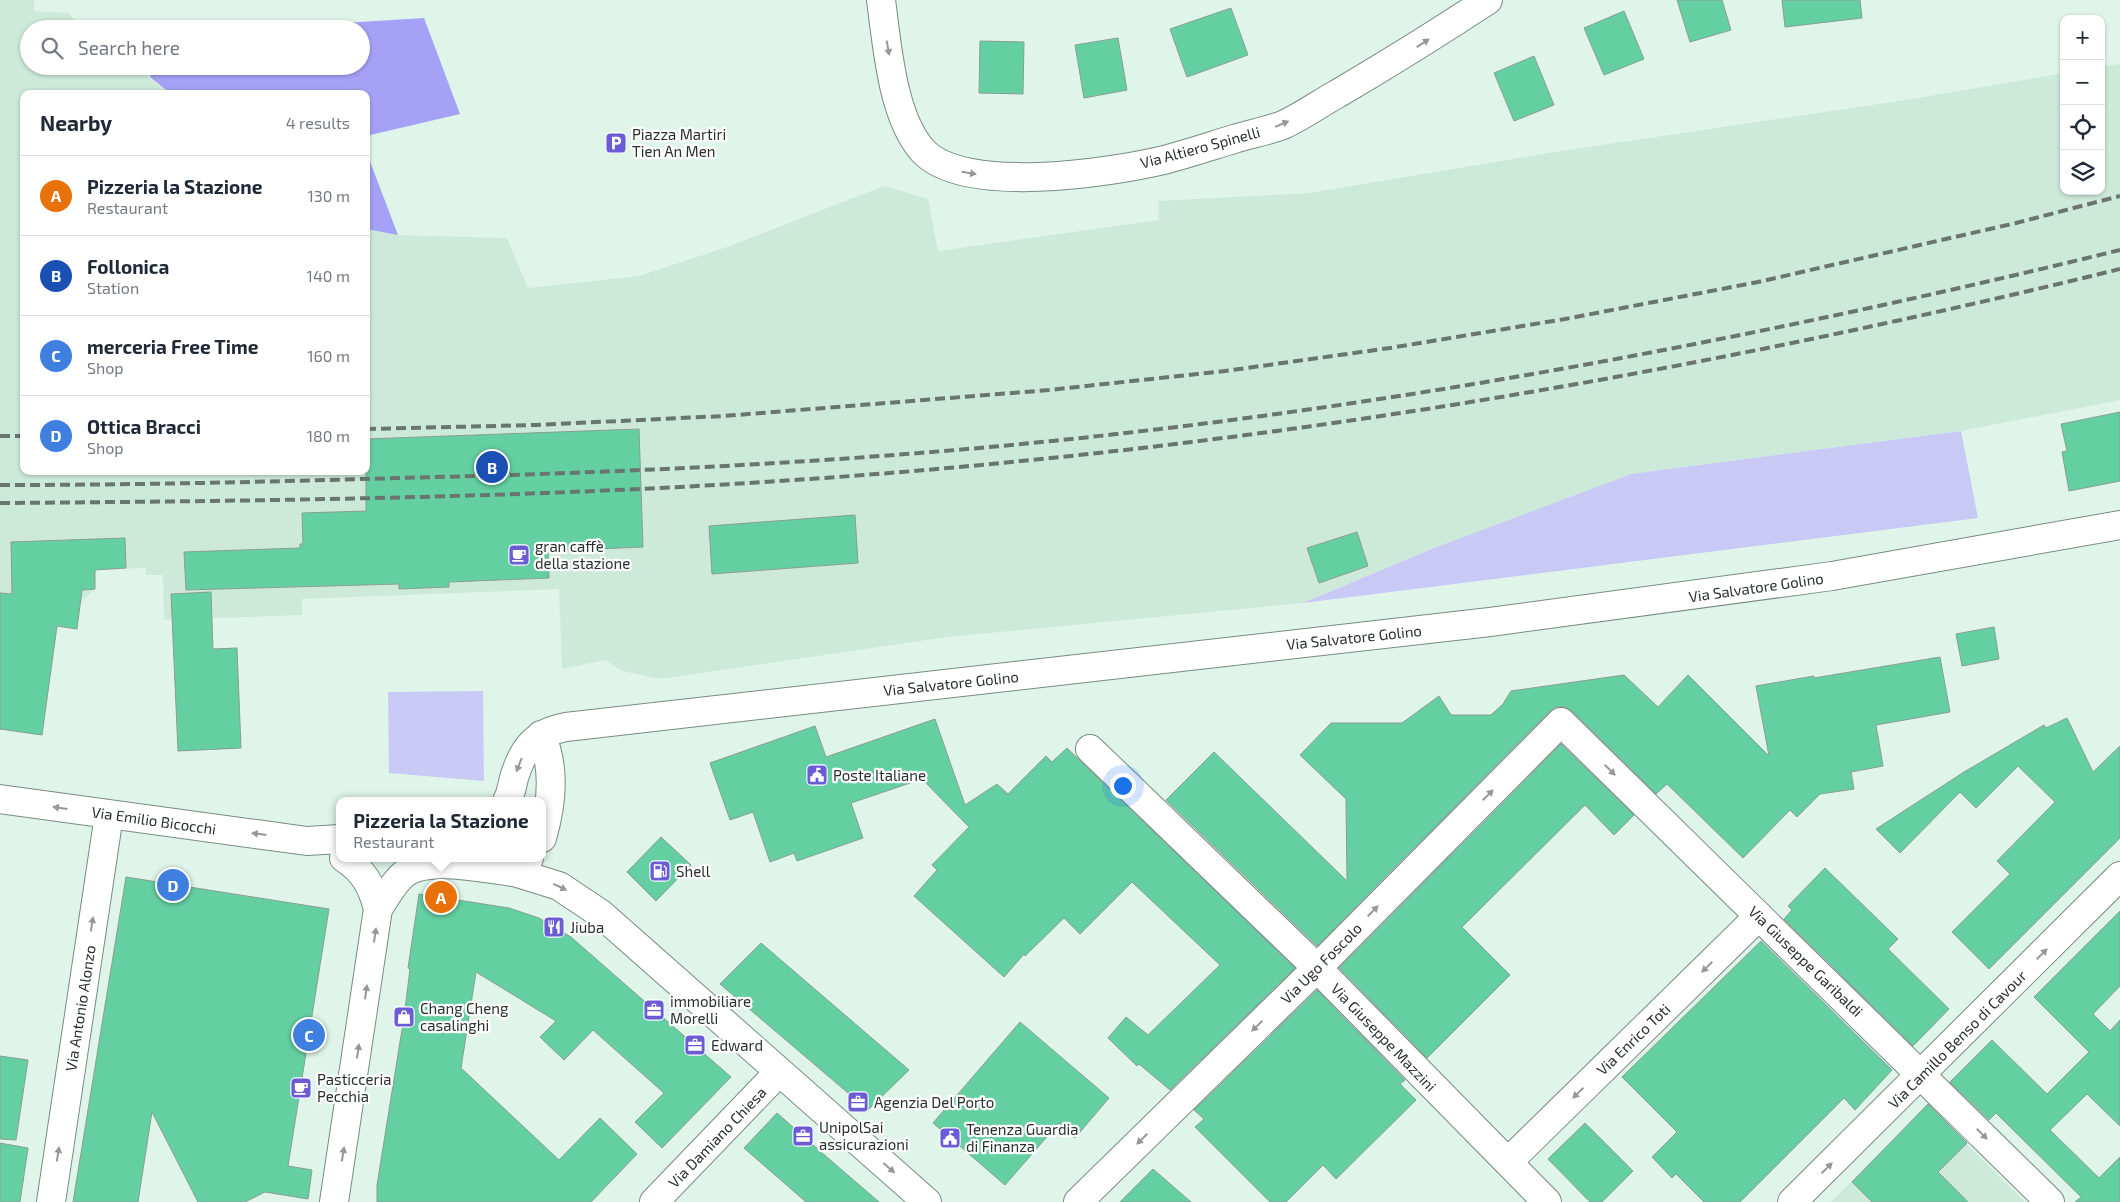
<!DOCTYPE html>
<meta charset="utf-8">
<style>
:root{--surface:#fff;--page:#f2f2f3;--text:#1f2937;--muted:#747a83;--line:#e0e1e3;--accent:#0b8043}
body{margin:0;font-family:"Exo 2",sans-serif;background:var(--page);color:var(--text)}
.controls{position:absolute;right:15px;top:15px;display:grid;overflow:hidden;border-radius:10px;box-shadow:0 1px 4px #0004}
.controls button{width:45px;height:45px;display:grid;place-items:center;padding:0;border:0;border-bottom:1px solid var(--line);background:var(--surface);color:var(--text);font:25px sans-serif}
.you{position:absolute;left:1122px;top:785px;width:18px;height:18px;margin:-12px;border:4px solid #fff;border-radius:50%;background:#1a73e8;box-shadow:0 0 0 8px #1a73e833}
.badge{display:grid;place-items:center;width:32px;height:32px;border-radius:50%;background:var(--accent);color:#fff;font-size:16px;font-weight:700}
.pin{position:absolute;translate:-50% -50%;border:2px solid #fff;box-shadow:0 1px 5px #0006}
.popup{position:absolute;left:336px;top:797px;width:210px;height:65px;box-sizing:border-box;display:grid;place-content:center;border-radius:10px;background:var(--surface);filter:drop-shadow(0 1px 4px #0005);font-size:16px;white-space:nowrap;color:var(--muted)}
.popup b{font-size:19px;color:var(--text)}
.popup::after{content:'';position:absolute;left:50%;top:100%;margin-left:-10px;border:10px solid transparent;border-top-color:var(--surface)}
.list{margin:0;padding:0;list-style:none}
h2{display:flex;justify-content:space-between;align-items:center;height:65px;margin:0;padding:0 20px;font-size:21px}
h2 small{font-size:16px;font-weight:400;color:var(--muted)}
.list li{display:grid;grid-template-columns:32px 1fr auto;gap:15px;align-items:center;box-sizing:border-box;height:80px;padding:0 20px;border-top:1px solid var(--line)}
.list b{display:block;font-size:19px;white-space:nowrap}
.list p{margin:0;font-size:16px;white-space:nowrap;color:var(--muted)}
.list em{font-size:16px;font-style:normal;color:var(--muted)}
.icon{flex:none;width:28px;height:28px;fill:none;stroke:currentColor;stroke-width:2;stroke-linecap:round;stroke-linejoin:round}
.map{position:relative;flex:none;width:2120px;height:1202px;overflow:hidden}
.search{position:absolute;background:var(--surface);box-shadow:0 1px 4px #0004;left:20px;top:20px;width:350px;height:55px;display:flex;align-items:center;gap:12px;box-sizing:border-box;padding:0 18px;border-radius:28px;color:var(--muted);font-size:19px}
.panel{position:absolute;background:var(--surface);box-shadow:0 1px 4px #0004;left:20px;top:90px;width:350px;height:385px;border-radius:10px}
.map>svg:first-child{display:block}
.built{fill:#cde9da}
.green{fill:#c9c9f6}
.forest{fill:#a4a1f6}
.building{fill:#64d0a2;stroke:#899d93}
.lines{fill:none;stroke-linecap:round;stroke-linejoin:round}
.minor-casing{stroke:#788b82;stroke-width:30}
.tertiary-casing{stroke:#788b82;stroke-width:30}
.minor{stroke:#fff;stroke-width:28}
.tertiary{stroke:#fff;stroke-width:28}
.rail{stroke:#69756f;stroke-width:4;stroke-dasharray:10 5;stroke-linecap:butt}
.oneway{fill:#949896}
.labels{text-anchor:middle;dominant-baseline:central;stroke-width:4.5;stroke-linejoin:round;paint-order:stroke}
.poi-label{font-size:15px;fill:#29312d;stroke:#fff;text-anchor:start}
.street-label{font-size:15px;fill:#29312d;stroke:#fff}
</style>
<div class="map">
<svg width="2120" height="1202" viewBox="0 0 2120 1202">
<rect width="100%" height="100%" fill="#e0f5ea"/>
<path class="built" d="M0 0H34V11L68 13 84 29H29V66H133L171 94H24V471H366V229L398 235 507 238 528 288 639 276 727 247 884 186 928 199 938 251 1159 220 1158 201 1309 193 1548 153 1912 99 2064 73V191H2101V67L2120 64V400L1961 431 1631 474 1434 548 1303 603 947 637 661 679 622 671 605 660 562 669 559 589 302 599V615L164 620 163 575H146V568L113 569 112 539H93L95 589 80 603 0 593Z
M1927 1105 2025 1202H1831Z"/>
<path class="green" d="M1961 431 1978 518 1303 603 1434 548 1631 474Z
M483 691 484 781 389 773 388 692Z"/>
<path class="forest" d="M424 18 460 114 366 136V94H171L150 77 153 66H361V29H244Z
M185 21 213 29H168Z
M366 151 398 235 366 229Z"/>
<path class="building" d="M1677 0H1722L1731 30 1690 42Z
M1782 0H1860L1862 18 1785 27Z
M1231 8 1248 55 1187 77 1170 29Z
M1624 11 1644 59 1604 75 1584 28Z
M1118 38 1127 90 1084 98 1075 45Z
M980 41 1024 42 1023 94 979 93Z
M1534 56 1554 105 1514 121 1494 73Z
M2120 412V481L2069 491 2062 452 2067 451 2061 424Z
M639 429 643 547 548 551 549 578 449 582V587L399 589V584L186 590 184 552 300 548V544H303L302 513 366 511V439Z
M855 515 858 563 712 574 709 526Z
M1357 532 1368 566 1319 583 1307 548Z
M125 538 126 568 95 570V589L82 590 77 629 57 626 42 735 0 729V593L12 594 11 542Z
M211 592 213 649 237 648 241 748 178 751 171 594Z
M1994 627 1999 659 1962 666 1956 634Z
M1940 657 1950 712 1876 725 1883 766 1851 772 1854 789 1820 794 1797 817 1790 810 1743 858 1667 784 1656 794 1572 711 1564 707H1556L1550 711 1317 946 1166 800 1214 752 1347 881 1346 799 1300 755 1331 723H1402L1439 696 1451 715H1491L1503 704 1511 691 1624 675 1658 707 1688 675 1769 756 1756 686 1814 676V678Z
M2067 718 2093 772 2120 746V838L1989 969 1952 932 2010 874 1997 861 2055 802 2018 766 1976 808 1960 792 1900 853 1876 829 1964 772 2044 725 2046 728Z
M935 719 965 805 997 784 1008 794 1046 756 1052 762 1067 748 1295 968 1170 1090 1139 1064 1137 1066 1108 1038 1126 1017 1148 1035 1220 965 1132 882 1080 934 1064 918 1025 956 1024 954 1004 977 914 896 937 870 932 865 969 827 922 779 851 803 863 838 797 861 794 853 770 862 753 812 730 820 710 763 815 726 826 757Z
M1561 744 1634 815 1614 835 1585 805 1462 927 1510 975 1427 1058 1339 968Z
M661 837 691 865 656 901 627 872Z
M1825 868 1898 939 1888 949 1949 1009 1913 1046 1784 919 1792 910 1788 906Z
M126 877 329 909 288 1166 312 1170 308 1199 265 1192 245 1202H198L152 1112 138 1202H73Z
M419 894 509 908 539 918 571 937 731 1077 662 1148 635 1122 664 1093 593 1030 564 1060 540 1037 556 1021 476 972 461 1068 559 1160 600 1118 637 1154 591 1202H377V1185L404 1017 410 969 408 968Z
M2120 911V986L2093 1014 2110 1031 2120 1020V1126L2087 1094 2050 1130 2099 1178 2120 1157V1202H2075L2081 1197 1996 1113 1989 1120 1950 1082 1992 1040 2047 1094 2089 1052 2034 997Z
M1761 941 1892 1070 1855 1110 1844 1098 1740 1202H1704L1676 1174 1672 1178 1652 1157 1677 1132 1622 1077Z
M761 943 909 1070 868 1110 720 984Z
M1317 990 1405 1080 1400 1084 1416 1100 1336 1179 1323 1165 1286 1202H1270L1195 1127 1204 1119 1194 1110Z
M1020 1022 1109 1098 1075 1138 1059 1123 1005 1185 933 1123Z
M0 1056 28 1060 16 1140 0 1139Z
M1928 1104 1967 1143 1938 1172 1968 1202H1872L1852 1182Z
M777 1113 828 1158 879 1202H806L744 1148Z
M1585 1123 1633 1171 1602 1202H1590L1548 1159Z
M0 1143 28 1148 20 1202H0Z
M1153 1169 1191 1202H1120Z"/>
<g class="lines">
<g class="minor-casing">
<path id="minor" d="M881 0C887 44 892 117 923 151 964 195 1109 173 1164 160 1187 154 1211 146 1234 139 1250 134 1267 131 1283 125 1301 117 1319 104 1337 94 1388 64 1438 33 1488 0
M1090 749 1317 968 1547 1202
M514 872 559 886 601 914 927 1202
M1508 1162 1759 916
M51 1202 109 815
M654 1202 779 1072
M1078 1202 1317 968 1561 722 2050 1202
M1792 1202 2120 876"/>
</g>
<g class="tertiary-casing">
<path id="tertiary" d="M541 735C556 768 552 804 542 838
M0 799 307 841 340 839
M507 801C511 794 512 786 514 778 523 748 535 733 566 727L1490 622 1832 576 2120 525
M344 858C364 871 372 886 378 909
M334 1202 378 909C386 897 393 883 404 874 428 855 484 869 514 872L529 858"/>
</g>
<use href="#minor" class="minor"/>
<use href="#tertiary" class="tertiary"/>
<path class="rail" d="M366 429 535 425 724 416 1049 390 1225 371 1390 348 1565 319 1758 282 2016 223 2120 196
M0 436H24
M0 485C133 485 265 482 398 478 616 473 835 463 1052 441 1412 404 1769 336 2120 250
M0 503C265 501 530 498 795 480 1242 450 1685 376 2120 269"/>
</g>
<defs><path id="oneway-solid" d="M-6-.8H1V-3.2L6.5 0L1 3.2V.8H-6Z" transform="scale(1.25)"/></defs>
<g class="oneway">
<use href="#oneway-solid" transform="translate(1423 43) rotate(-33)"/>
<use href="#oneway-solid" transform="translate(888 48) rotate(80)"/>
<use href="#oneway-solid" transform="translate(1282 124) rotate(-23)"/>
<use href="#oneway-solid" transform="translate(969 173) rotate(9)"/>
<use href="#oneway-solid" transform="translate(519 765) rotate(111)"/>
<use href="#oneway-solid" transform="translate(1610 770) rotate(44)"/>
<use href="#oneway-solid" transform="translate(1488 795) rotate(-45)"/>
<use href="#oneway-solid" transform="translate(60 808) rotate(-172)"/>
<use href="#oneway-solid" transform="translate(259 834) rotate(-173)"/>
<use href="#oneway-solid" transform="translate(560 887) rotate(25)"/>
<use href="#oneway-solid" transform="translate(1373 911) rotate(-45)"/>
<use href="#oneway-solid" transform="translate(92 924) rotate(-81)"/>
<use href="#oneway-solid" transform="translate(375 935) rotate(-82)"/>
<use href="#oneway-solid" transform="translate(2042 954) rotate(-45)"/>
<use href="#oneway-solid" transform="translate(1707 967) rotate(136)"/>
<use href="#oneway-solid" transform="translate(366 992) rotate(-82)"/>
<use href="#oneway-solid" transform="translate(1257 1026) rotate(136)"/>
<use href="#oneway-solid" transform="translate(358 1051) rotate(-82)"/>
<use href="#oneway-solid" transform="translate(1578 1093) rotate(136)"/>
<use href="#oneway-solid" transform="translate(1982 1134) rotate(45)"/>
<use href="#oneway-solid" transform="translate(1142 1139) rotate(136)"/>
<use href="#oneway-solid" transform="translate(58 1154) rotate(-81)"/>
<use href="#oneway-solid" transform="translate(343 1154) rotate(-81)"/>
<use href="#oneway-solid" transform="translate(889 1168) rotate(41)"/>
<use href="#oneway-solid" transform="translate(1827 1168) rotate(-44)"/>
</g>
<defs>
<g id="parking-square" transform="scale(1.125)"><rect x="-9" y="-9" width="18" height="18" rx="4" fill="#6b5bd5" stroke="#fff"/><path d="M-3.5-5.5H1a3.5 3.5 0 0 1 0 7H-1V5.5H-3.5ZM-1-3.4V-.6H.8a1.4 1.4 0 0 0 0-2.8Z" fill="#fff"/></g>
<g id="cafe-square" transform="scale(1.125)"><rect x="-9" y="-9" width="18" height="18" rx="4" fill="#6b5bd5" stroke="#fff"/><path d="M-5.5-4.5H6V0H3Q3 3.5 0 3.5H-2.5Q-5.5 3.5-5.5 0ZM3-3.2v2h1.7v-2ZM-6 4.5H4V6H-6Z" fill="#fff"/></g>
<g id="civic-square" transform="scale(1.125)"><rect x="-9" y="-9" width="18" height="18" rx="4" fill="#6b5bd5" stroke="#fff"/><path d="M-.6-6.5H3V-4.5H.6V-3L4-1V1h2V6H-6V1h2V-1L-.6-3ZM-1.2 2.5V6h2.4V2.5Z" fill="#fff"/></g>
<g id="fuel-square" transform="scale(1.125)"><rect x="-9" y="-9" width="18" height="18" rx="4" fill="#6b5bd5" stroke="#fff"/><path d="M-5.5-6h7V0h2V4h1.3V-2.5L3-4.5l.8-.8L6-3V5H2.5V1h-1V6h-7ZM-4.2-4.7v3.2H.2V-4.7Z" fill="#fff"/></g>
<g id="restaurant-square" transform="scale(1.125)"><rect x="-9" y="-9" width="18" height="18" rx="4" fill="#6b5bd5" stroke="#fff"/><path d="M-5-6h1v4h1v-4h1v4h1v-4h1v5L-1.5 .5V6h-2V.5L-5-1ZM5-6V6H3V1.5H1.5Q1.5-4 5-6Z" fill="#fff"/></g>
<g id="office-square" transform="scale(1.125)"><rect x="-9" y="-9" width="18" height="18" rx="4" fill="#6b5bd5" stroke="#fff"/><path d="M-6-3h4V-5.5h4V-3h4V5H-6ZM-1-4.5V-3h2v-1.5ZM-6 0V1H6V0Z" fill="#fff"/></g>
<g id="shop-square" transform="scale(1.125)"><rect x="-9" y="-9" width="18" height="18" rx="4" fill="#6b5bd5" stroke="#fff"/><path d="M-5-2.5h2.3a2.7 3.5 0 0 1 5.4 0H5L5.5 6h-11ZM-1.5-2.5h3a1.5 2.3 0 0 0-3 0Z" fill="#fff"/></g>
</defs>
<g fill-rule="evenodd">
<use href="#parking-square" x="616" y="143"/>
<use href="#cafe-square" x="519" y="555"/>
<use href="#civic-square" x="817" y="775"/>
<use href="#fuel-square" x="660" y="871"/>
<use href="#restaurant-square" x="554" y="927"/>
<use href="#office-square" x="654" y="1010"/>
<use href="#shop-square" x="404" y="1017"/>
<use href="#office-square" x="695" y="1045"/>
<use href="#cafe-square" x="301" y="1088"/>
<use href="#office-square" x="858" y="1102"/>
<use href="#office-square" x="803" y="1136"/>
<use href="#civic-square" x="950" y="1138"/>
</g>
<g class="labels">
<g class="poi-label">
<text x="632" y="134">Piazza Martiri<tspan x="632" dy="17">Tien An Men</tspan></text>
<text x="535" y="546">gran caffè<tspan x="535" dy="17">della stazione</tspan></text>
<text x="833" y="775">Poste Italiane</text>
<text x="676" y="871">Shell</text>
<text x="570" y="927">Jiuba</text>
<text x="670" y="1001">immobiliare<tspan x="670" dy="17">Morelli</tspan></text>
<text x="420" y="1008">Chang Cheng<tspan x="420" dy="17">casalinghi</tspan></text>
<text x="711" y="1045">Edward</text>
<text x="317" y="1079">Pasticceria<tspan x="317" dy="17">Pecchia</tspan></text>
<text x="874" y="1102">Agenzia Del Porto</text>
<text x="819" y="1127">UnipolSai<tspan x="819" dy="17">assicurazioni</tspan></text>
<text x="966" y="1129">Tenenza Guardia<tspan x="966" dy="17">di Finanza</tspan></text>
</g>
<g class="street-label">
<text transform="translate(1200 147) rotate(-15)">Via Altiero Spinelli</text>
<text transform="translate(1756 587) rotate(-8)">Via Salvatore Golino</text>
<text transform="translate(1354 637) rotate(-6)">Via Salvatore Golino</text>
<text transform="translate(951 683) rotate(-6)">Via Salvatore Golino</text>
<text transform="translate(154 820) rotate(8)">Via Emilio Bicocchi</text>
<text transform="translate(1806 961) rotate(44)">Via Giuseppe Garibaldi</text>
<text transform="translate(1321 963) rotate(-45)">Via Ugo Foscolo</text>
<text transform="translate(80 1008) rotate(-81)">Via Antonio Alonzo</text>
<text transform="translate(1384 1037) rotate(46)">Via Giuseppe Mazzini</text>
<text transform="translate(1633 1039) rotate(-44)">Via Enrico Toti</text>
<text transform="translate(1957 1039) rotate(-45)">Via Camillo Benso di Cavour</text>
<text transform="translate(717 1137) rotate(-46)">Via Damiano Chiesa</text>
</g>
</g>
</svg>
<div class="controls">
<button>+</button>
<button>−</button>
<button><svg class="icon" aria-label="locate" viewBox="0 0 24 24"><circle cx="12" cy="12" r="6"/><path d="M12 2v4M12 18v4M2 12h4M18 12h4"/></svg></button>
<button><svg class="icon" aria-label="layers" viewBox="0 0 24 24"><path d="M12 4l9 5-9 5-9-5zM3 14l9 5 9-5"/></svg></button>
</div>
<div class="you"></div>
<div class="pin badge" style="left:441px;top:897px;background:#e8710a">A</div>
<div class="popup"><b>Pizzeria la Stazione</b>Restaurant</div>
<div class="pin badge" style="left:492px;top:467px;background:#1a4fb4">B</div>
<div class="pin badge" style="left:309px;top:1035px;background:#3f7fe0">C</div>
<div class="pin badge" style="left:173px;top:885px;background:#3f7fe0">D</div>
<div class="search"><svg class="icon" aria-label="search" viewBox="0 0 24 24"><circle cx="10" cy="10" r="6"/><path d="M15 15l6 6"/></svg>Search here</div>
<section class="panel">
<h2>Nearby<small>4 results</small></h2>
<ul class="list">
<li><span class="badge" style="background:#e8710a">A</span><div><b>Pizzeria la Stazione</b><p>Restaurant</p></div><em>130 m</em></li>
<li><span class="badge" style="background:#1a4fb4">B</span><div><b>Follonica</b><p>Station</p></div><em>140 m</em></li>
<li><span class="badge" style="background:#3f7fe0">C</span><div><b>merceria Free Time</b><p>Shop</p></div><em>160 m</em></li>
<li><span class="badge" style="background:#3f7fe0">D</span><div><b>Ottica Bracci</b><p>Shop</p></div><em>180 m</em></li>
</ul>
</section>
</div>
